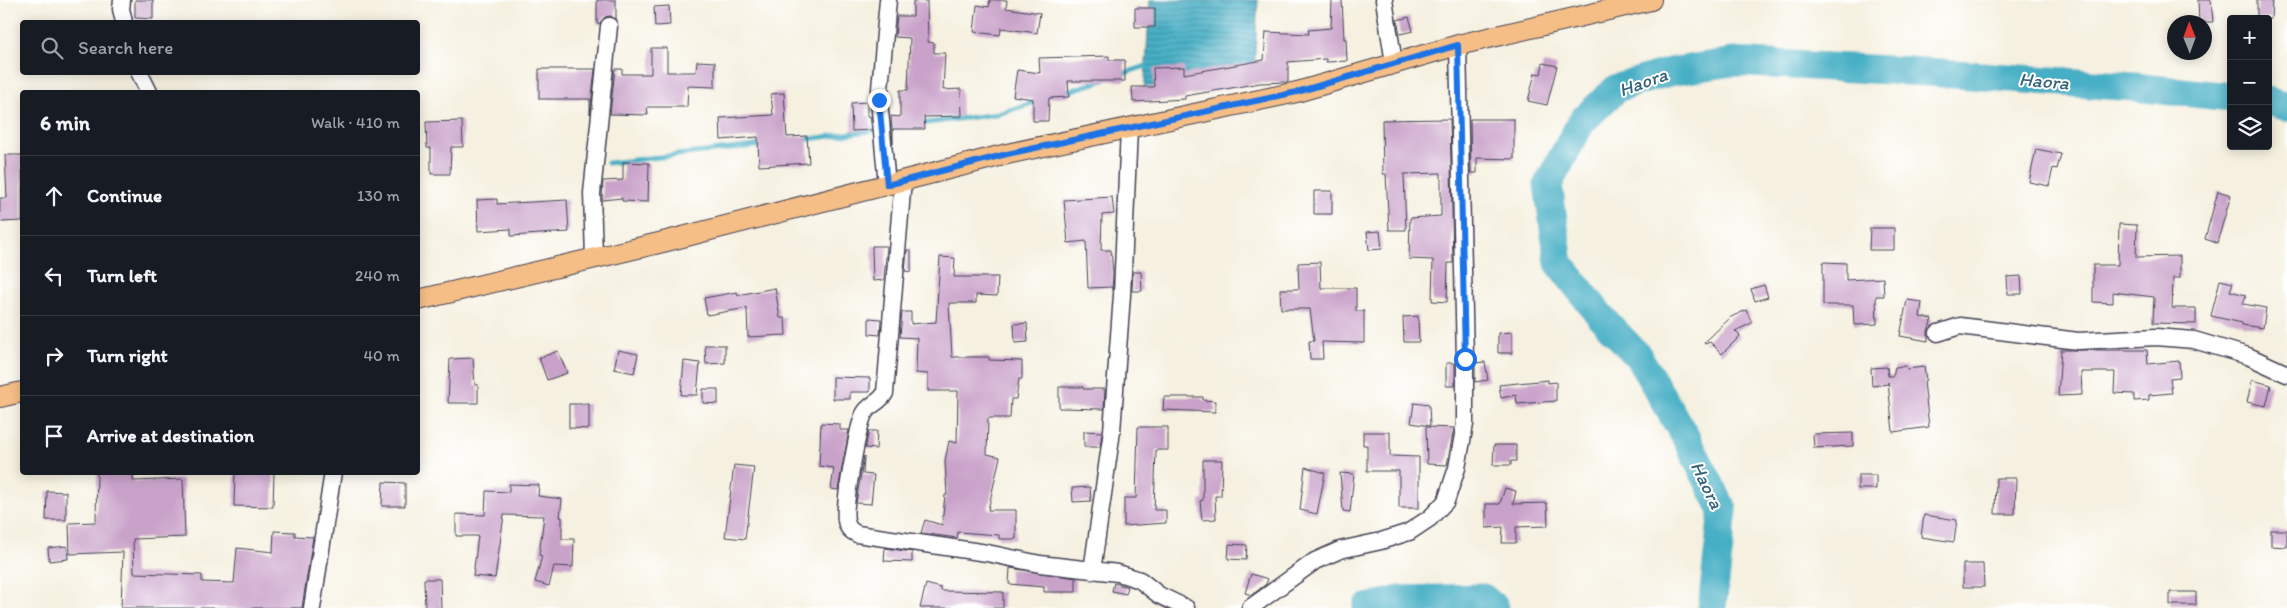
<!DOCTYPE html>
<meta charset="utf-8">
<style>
:root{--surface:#171b24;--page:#20242c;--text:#f1f3f6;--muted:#9ea1a6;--line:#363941}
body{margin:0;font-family:Itim,sans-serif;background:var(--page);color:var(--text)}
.controls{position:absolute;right:15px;top:15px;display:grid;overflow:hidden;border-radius:5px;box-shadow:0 2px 12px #0003}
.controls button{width:45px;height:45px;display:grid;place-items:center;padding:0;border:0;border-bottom:1px solid var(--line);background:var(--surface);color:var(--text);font:25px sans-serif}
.compass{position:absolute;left:2167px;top:15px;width:45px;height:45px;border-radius:50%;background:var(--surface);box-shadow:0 2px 12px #0003;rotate:359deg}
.stop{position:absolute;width:15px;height:15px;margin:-11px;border:4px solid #1a73e8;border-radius:50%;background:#fff}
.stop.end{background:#1a73e8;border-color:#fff;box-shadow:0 1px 5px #0008}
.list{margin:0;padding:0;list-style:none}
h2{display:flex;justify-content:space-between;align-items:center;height:65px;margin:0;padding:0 20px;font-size:21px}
h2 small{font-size:16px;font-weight:400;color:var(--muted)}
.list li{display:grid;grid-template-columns:32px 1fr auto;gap:15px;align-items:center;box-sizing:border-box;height:80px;padding:0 20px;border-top:1px solid var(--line)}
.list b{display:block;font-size:19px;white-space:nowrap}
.list em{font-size:16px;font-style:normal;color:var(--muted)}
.icon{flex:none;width:28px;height:28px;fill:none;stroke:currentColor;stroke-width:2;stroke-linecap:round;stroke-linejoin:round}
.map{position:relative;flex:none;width:2287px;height:608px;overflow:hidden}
.search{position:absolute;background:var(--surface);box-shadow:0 2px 12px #0003;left:20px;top:20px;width:400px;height:55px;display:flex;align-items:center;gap:12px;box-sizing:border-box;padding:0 18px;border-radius:5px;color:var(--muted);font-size:19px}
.panel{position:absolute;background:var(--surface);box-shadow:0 2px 12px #0003;left:20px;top:90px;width:400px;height:385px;border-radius:5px}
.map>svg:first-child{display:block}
.water{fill:url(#water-rules);stroke:#346880}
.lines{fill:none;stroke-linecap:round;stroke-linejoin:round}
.stream{stroke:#46afc5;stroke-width:5}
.river{stroke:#46afc5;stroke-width:29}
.building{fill:#c9a2c9}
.minor-casing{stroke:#424154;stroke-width:19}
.major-casing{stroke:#424154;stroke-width:22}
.minor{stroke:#fff;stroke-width:16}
.major{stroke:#f5be86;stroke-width:20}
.route{stroke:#1a73e8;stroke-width:6}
.labels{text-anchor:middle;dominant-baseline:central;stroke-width:4;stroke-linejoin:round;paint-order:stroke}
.water-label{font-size:19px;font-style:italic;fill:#326179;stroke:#fff}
</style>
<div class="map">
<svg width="2287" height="608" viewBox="0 0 2287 608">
<defs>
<pattern id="water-rules" width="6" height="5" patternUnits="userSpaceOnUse" patternTransform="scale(1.25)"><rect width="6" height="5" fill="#46afc5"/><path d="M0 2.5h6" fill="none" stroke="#3a8ea1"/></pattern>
</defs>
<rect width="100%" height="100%" fill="#fff"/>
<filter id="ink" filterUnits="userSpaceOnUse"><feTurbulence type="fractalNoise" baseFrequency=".02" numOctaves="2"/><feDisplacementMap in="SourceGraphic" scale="10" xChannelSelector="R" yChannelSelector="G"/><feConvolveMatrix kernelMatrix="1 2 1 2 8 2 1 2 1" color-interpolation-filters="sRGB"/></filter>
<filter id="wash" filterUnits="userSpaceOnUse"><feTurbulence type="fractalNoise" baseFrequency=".0096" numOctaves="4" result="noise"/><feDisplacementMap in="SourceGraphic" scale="20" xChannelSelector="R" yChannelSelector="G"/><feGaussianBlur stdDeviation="1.12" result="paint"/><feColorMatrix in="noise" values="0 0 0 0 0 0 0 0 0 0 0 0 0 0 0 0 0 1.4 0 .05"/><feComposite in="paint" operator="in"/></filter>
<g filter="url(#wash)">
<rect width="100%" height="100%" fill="#f5f0df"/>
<path class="water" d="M1150 0H1258L1254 71 1144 94Z"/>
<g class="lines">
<path class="stream" d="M1119 75 1146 66
M1062 93 1104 80
M919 124 998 114 1038 101
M802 140 898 127
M608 163 764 145"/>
<path class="river" d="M2268 101 2287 107
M1367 608 1399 600 1483 598 1495 608
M1712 608 1723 510 1686 438 1638 356 1602 318 1559 263 1548 184 1582 121 1617 88 1669 72 1733 62 1927 72 2134 87 2231 97"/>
</g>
<g id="blocks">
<path class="building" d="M135 0H153V19L135 18Z
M597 0H616V19L610 16 605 17 599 24H597Z
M990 0H1007L1006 8 1040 13 1037 33 1001 28 1000 35 974 32 977 5 989 7Z
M1332 0H1342L1344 39H1346L1347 61 1326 62V59L1288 62V82L1260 83 1185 96V99L1133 102 1132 87H1154L1153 68 1184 67V74L1264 60 1266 32 1309 34 1308 30 1331 28Z
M2198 0H2211L2213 22H2199Z
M2257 0H2272L2271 19H2257Z
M913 1H927L928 42 934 43V53H945L943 90 961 89 962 116 924 117 925 129H893V144L891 116 900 117V90H908L910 38 895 37 897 16H913Z
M669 6 670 25 655 26 654 7Z
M1135 8H1155V27H1135Z
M1409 17 1413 31 1400 34 1397 20Z
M651 48H667V72H696L697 61 715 62V87L688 86 687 107H647L648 115 610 114 615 69H622V74H651Z
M1109 56V60H1125V81H1068L1069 97 1049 98 1048 121H1033V99L1013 96 1017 70 1040 73 1039 58Z
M1543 63 1557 66 1547 105 1528 101 1535 73 1541 74Z
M539 69H595L590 114V99H539Z
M784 93 787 137 807 136 809 163 759 166 758 137 721 140 720 118 773 115 771 94Z
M867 102V116H870L872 130 852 131 851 103Z
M1450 119 1453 263H1448L1447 302 1432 301 1433 260 1409 259 1410 218 1441 216V173L1404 174 1406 230H1389L1386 174H1383L1382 120Z
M1470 119H1514V159L1477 158V173H1471Z
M462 121 463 147H451L450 174H431V148H427L426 122Z
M2036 149 2061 154 2057 169 2053 168 2049 186 2029 182Z
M5 155H22V221L0 222V198H7Z
M623 162 649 163 648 202 622 201V198L602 200 603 181 623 180Z
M1314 191H1332V214H1314Z
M2218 191 2231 195 2217 243 2205 239Z
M1112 197 1114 214 1102 215 1101 250H1111L1113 273 1112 291V287L1088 288 1086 241 1068 243 1064 200Z
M497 199V204L567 200 569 232 511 236V229L478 231 477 200Z
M2119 224 2137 225 2136 257 2180 256V278H2173L2172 308H2196V324L2153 323 2154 297 2113 292V303L2093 302V265H2118Z
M1870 228H1894V250H1869Z
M1380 231 1382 249 1369 250 1367 232Z
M872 246H887L884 280 873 281Z
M907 250H911V272L905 271Z
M940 257 955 258 954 277H998L997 296 976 295V303H949L952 357H989V360L1022 361V379H1019L1016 399H1011L1010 418H988L987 454 1000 457 988 510H1016V539H999V535L958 532 957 538 921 533 925 520 942 525 945 495H947L945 461 949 441 957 443 958 391H928V374L916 373 917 338 900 337 902 312H911V324L936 322Z
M1320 262 1321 288H1356V311H1364V343L1322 342 1323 359H1310L1309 341H1314L1310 309H1281L1280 289H1299L1298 263Z
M1823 262 1846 263V280L1883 278 1884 296H1876L1877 324 1854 325 1853 305H1823Z
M1133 272H1141L1142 291H1132Z
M2021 276 2022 294H2008L2007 277Z
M2220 280 2233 283 2230 291 2246 295 2243 304 2266 308 2263 328 2242 325V323L2211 316Z
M1764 285 1768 297 1755 301 1751 289Z
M775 288 780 318H785L786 335 748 337 747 308 707 315 704 298 737 292 738 295Z
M1907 300 1922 302 1920 317 1932 319 1928 331V341L1900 336Z
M1746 310 1752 323 1735 331 1740 336 1722 354 1710 342 1705 344 1704 343 1731 317Z
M1418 316 1419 342H1404L1403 317Z
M869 318 881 319 880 335 869 334Z
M1027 323 1028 342 1015 343 1014 324Z
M1512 332V353H1498V333Z
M705 345H725V363L706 364Z
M618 350 638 354 634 373 614 369Z
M2061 350H2147L2148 364 2179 361 2180 377 2170 378 2172 393 2149 395V400L2134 401V394L2114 393 2115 372H2081L2082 395 2058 396Z
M558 351 567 373 547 380 539 358Z
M473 358 475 385H478V403H448L450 359Z
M684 361 700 363 697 395H681Z
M1485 362 1488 380 1475 382V363Z
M1446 363H1455V386H1446Z
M1906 366 1907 369 1924 367 1926 380 1924 381 1929 427 1893 432 1888 382V384L1872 386 1871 368 1887 367 1888 376H1893L1895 367Z
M833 377 870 378V392H850V399H833Z
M1548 380V383L1556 382V401L1517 404 1516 395 1501 398 1499 385Z
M2252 380 2271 385 2266 406 2247 402Z
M1059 387H1083V389H1105L1104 409 1059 408Z
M703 389H718V404L703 403Z
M1164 397H1203V400L1215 401V412L1163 410Z
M1414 403 1429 405 1430 426 1411 423Z
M569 404H589V429L569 428Z
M821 423 840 424V430H849L838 490 831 489 834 468 819 466Z
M1138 427H1168V450H1156L1154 510H1166V523L1124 526V498H1136Z
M1426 427 1454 428 1447 465 1427 464Z
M869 431H877L876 449 865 448Z
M1084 431 1102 432 1100 447H1084Z
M1363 432H1390V456L1419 457V508H1399V471H1367V445H1363Z
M1853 433V446L1814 448 1813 434Z
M1494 445H1516V461H1511V465H1493Z
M864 456 863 474 874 475 871 504 856 503Z
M1203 460H1222L1221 496H1215L1216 519 1202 520 1200 501 1203 500Z
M734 465 754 467 745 539 725 537Z
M1305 467 1325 473 1317 514 1300 510Z
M97 472H133V481L183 479 185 537 133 539 134 573 202 575V582L234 583 237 548 273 552 274 531 295 532V536L313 537 302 608H121L123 552 70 554 69 523 96 522Z
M235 472H274L273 507 234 506Z
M1340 473 1354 474 1350 512 1343 511Z
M1858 475H1876V489H1858Z
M1996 478H2016L2015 514H1995Z
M383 482 405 483V506H382Z
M509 484 539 485 538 496 562 499 560 517H562V539H574L573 567 554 566 549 586 535 582 542 556 539 555 544 516 504 515 495 578 473 576 478 536H456V514L485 515 486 491 509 492Z
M1090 487 1091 501 1073 502 1072 488Z
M1505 488 1516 491 1513 504 1547 503 1548 526 1516 527V543H1502L1503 527 1486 528V504H1500Z
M47 491 66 492V520H46Z
M1924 515 1957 520 1954 542 1921 537Z
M2271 530H2287V547L2271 546Z
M1229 544 1247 545 1246 560 1228 559Z
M67 546 68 559 49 561 48 548Z
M885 548 912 552V562L884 561Z
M1963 564H1983L1984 587H1963Z
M1010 568 1076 578V592H1044V587L1009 584Z
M1251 574 1268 579 1266 584 1252 595 1245 593Z
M424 579H440L441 608H425Z
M1114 583 1128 587 1126 594 1112 591Z
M926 584 941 588V591L1003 592V608H920Z
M2170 592H2196V605H2170Z"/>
</g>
</g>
<g filter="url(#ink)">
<use href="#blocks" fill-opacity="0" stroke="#424154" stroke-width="1"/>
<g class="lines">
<g class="minor-casing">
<path id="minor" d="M122 0 121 9 124 22
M1384 0 1394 63
M139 72 149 92
M903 180 885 393C880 403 869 404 864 414 858 426 843 508 846 520 847 528 851 531 857 534L987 553 1040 564 1118 573 1140 580 1159 595 1186 608
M887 185 879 100 888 0
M594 258 592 193 609 26
M1938 333 1960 326 2078 341 2156 337 2194 340 2248 356 2287 374
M1092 571 1112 431 1122 295 1129 128
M312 608 333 472
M1250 608 1315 561 1340 550 1381 541 1409 532 1430 518 1446 501 1457 468 1465 424V359L1458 45"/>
</g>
<g class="major-casing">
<path id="major" d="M418 300 663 242 1007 154 1297 92 1458 45 1651 0
M0 397 22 392"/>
</g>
<use href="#minor" class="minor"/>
<use href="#major" class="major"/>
</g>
</g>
<g class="lines" filter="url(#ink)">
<path class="route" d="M879 100 887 185 1007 154 1297 92 1458 45 1465 359"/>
</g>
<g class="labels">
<g class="water-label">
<text transform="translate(2044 81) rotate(5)">Haora</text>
<text transform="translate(1643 82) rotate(-20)">Haora</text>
<text transform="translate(1707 485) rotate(64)">Haora</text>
</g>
</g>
</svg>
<div class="controls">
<button>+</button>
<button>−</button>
<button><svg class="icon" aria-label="layers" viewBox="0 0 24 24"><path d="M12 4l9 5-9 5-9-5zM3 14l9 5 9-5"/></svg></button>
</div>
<svg class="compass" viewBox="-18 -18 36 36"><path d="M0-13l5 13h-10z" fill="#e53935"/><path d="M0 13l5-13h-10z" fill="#9ea1a6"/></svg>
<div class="stop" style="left:1465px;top:359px"></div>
<div class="stop end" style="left:879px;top:100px"></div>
<div class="search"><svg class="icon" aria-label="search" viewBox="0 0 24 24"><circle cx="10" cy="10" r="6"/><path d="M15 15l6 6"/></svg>Search here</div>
<section class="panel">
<h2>6 min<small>Walk · 410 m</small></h2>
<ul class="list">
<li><svg class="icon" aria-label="ahead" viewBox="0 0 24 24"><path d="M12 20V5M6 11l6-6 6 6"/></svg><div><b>Continue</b></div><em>130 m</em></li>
<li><svg class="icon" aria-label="left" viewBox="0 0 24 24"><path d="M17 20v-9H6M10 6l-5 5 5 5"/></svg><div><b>Turn left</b></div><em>240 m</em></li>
<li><svg class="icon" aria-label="right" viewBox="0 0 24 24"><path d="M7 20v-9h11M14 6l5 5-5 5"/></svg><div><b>Turn right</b></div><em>40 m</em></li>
<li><svg class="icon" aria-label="arrive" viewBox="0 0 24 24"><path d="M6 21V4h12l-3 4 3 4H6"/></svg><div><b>Arrive at destination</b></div></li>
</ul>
</section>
</div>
